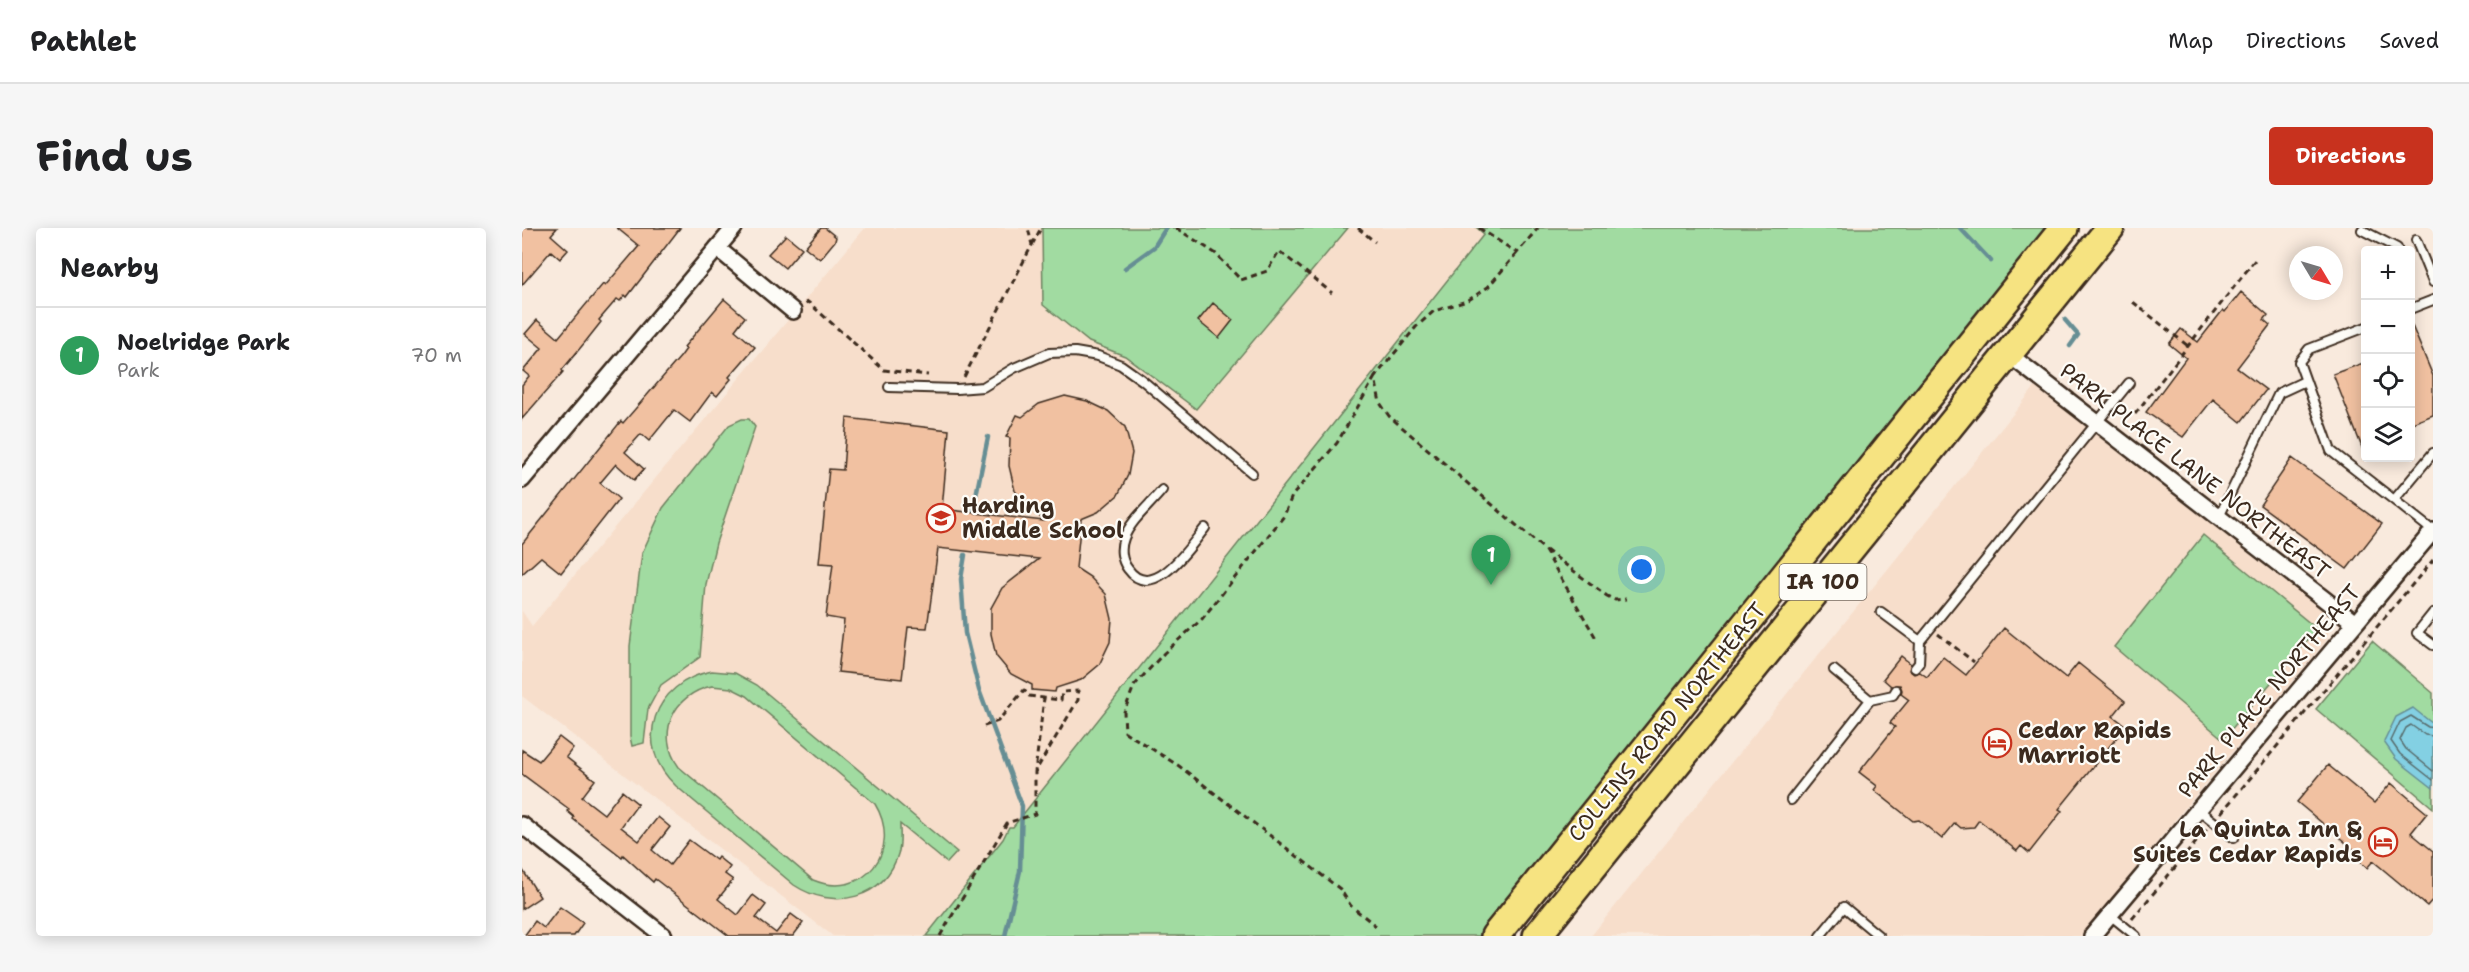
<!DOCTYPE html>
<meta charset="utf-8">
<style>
:root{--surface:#fff;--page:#f6f6f6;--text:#202124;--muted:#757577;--line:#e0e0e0;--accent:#c8321e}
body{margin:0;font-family:"Shantell Sans",sans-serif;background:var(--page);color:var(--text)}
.controls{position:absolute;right:18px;top:18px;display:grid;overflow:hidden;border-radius:6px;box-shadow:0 3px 15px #0003}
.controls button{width:54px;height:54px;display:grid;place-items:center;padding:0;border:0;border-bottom:2px solid var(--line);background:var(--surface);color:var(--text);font:30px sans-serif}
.compass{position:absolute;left:1767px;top:18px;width:54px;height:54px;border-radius:50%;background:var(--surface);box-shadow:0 3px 15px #0003;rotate:128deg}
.you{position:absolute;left:1120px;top:342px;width:21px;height:21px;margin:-15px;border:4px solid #fff;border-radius:50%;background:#1a73e8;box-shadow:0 0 0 9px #1a73e833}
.badge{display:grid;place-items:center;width:39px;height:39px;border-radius:50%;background:var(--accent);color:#fff;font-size:20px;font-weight:700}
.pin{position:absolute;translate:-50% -50px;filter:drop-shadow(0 2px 3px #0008)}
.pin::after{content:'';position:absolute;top:32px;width:21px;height:18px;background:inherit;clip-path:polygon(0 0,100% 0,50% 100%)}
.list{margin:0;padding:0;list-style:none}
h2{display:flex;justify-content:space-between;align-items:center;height:78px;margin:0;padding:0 24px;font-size:26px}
h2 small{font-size:20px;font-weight:400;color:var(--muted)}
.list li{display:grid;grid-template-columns:39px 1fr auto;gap:18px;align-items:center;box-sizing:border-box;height:96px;padding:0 24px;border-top:2px solid var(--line)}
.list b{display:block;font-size:22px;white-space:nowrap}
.list p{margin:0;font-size:20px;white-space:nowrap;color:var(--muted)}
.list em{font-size:20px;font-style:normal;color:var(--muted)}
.icon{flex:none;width:33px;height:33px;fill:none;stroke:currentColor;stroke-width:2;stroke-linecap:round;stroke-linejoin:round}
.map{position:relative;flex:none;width:1911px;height:708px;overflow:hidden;border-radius:6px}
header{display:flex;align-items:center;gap:36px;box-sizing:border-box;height:84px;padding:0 30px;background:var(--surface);border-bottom:2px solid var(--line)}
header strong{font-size:28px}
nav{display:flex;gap:33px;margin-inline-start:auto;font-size:21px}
.intro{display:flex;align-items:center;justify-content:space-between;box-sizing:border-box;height:144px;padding:0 36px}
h1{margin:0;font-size:42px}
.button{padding:15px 27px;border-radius:6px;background:var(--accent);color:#fff;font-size:21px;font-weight:700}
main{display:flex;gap:36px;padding:0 36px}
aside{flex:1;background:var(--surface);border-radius:6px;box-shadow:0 3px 15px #0003}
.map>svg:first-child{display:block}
.built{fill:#f7decb}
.green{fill:#a1dba1;stroke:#6e8260;stroke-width:1.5;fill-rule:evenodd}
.water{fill:#83d0e3;stroke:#668e94;stroke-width:1.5}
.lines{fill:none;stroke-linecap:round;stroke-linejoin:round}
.shore{stroke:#586c6d;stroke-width:1.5}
.stream{stroke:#668e94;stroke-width:4.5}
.building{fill:#f1c1a1;stroke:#3b2a1e;stroke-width:1.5}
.lane-casing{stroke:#3b2a1e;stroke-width:12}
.street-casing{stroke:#3b2a1e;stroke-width:20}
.highway-casing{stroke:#3b2a1e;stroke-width:32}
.path{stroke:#3b2a1e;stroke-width:3;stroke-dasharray:6 4.5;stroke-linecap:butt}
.lane{stroke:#fdfcf7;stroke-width:8}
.street{stroke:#fdfcf7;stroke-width:15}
.highway{stroke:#f6e381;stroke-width:27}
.labels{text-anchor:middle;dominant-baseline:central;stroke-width:4.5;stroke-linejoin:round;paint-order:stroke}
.shield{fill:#fdfcf7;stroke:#75695f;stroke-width:1.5}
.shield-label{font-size:21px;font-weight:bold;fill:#3b2a1e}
.street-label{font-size:22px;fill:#3b2a1e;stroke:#fdfcf7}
.poi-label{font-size:22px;font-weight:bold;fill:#3b2a1e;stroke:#fdfcf7;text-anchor:start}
</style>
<header>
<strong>Pathlet</strong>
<nav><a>Map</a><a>Directions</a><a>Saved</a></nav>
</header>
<div class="intro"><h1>Find us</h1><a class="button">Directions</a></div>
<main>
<aside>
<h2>Nearby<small></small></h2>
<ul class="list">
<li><span class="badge" style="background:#2e9e5b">1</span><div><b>Noelridge Park</b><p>Park</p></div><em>70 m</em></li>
</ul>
</aside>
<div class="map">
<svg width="1911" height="708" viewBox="0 0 1911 708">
<rect width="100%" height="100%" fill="#f9eadd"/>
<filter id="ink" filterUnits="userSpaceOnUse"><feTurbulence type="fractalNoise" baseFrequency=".0167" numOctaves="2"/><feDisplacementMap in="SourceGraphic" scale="12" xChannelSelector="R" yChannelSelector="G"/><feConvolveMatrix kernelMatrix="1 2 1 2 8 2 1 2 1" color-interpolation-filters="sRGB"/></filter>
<g filter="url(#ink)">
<path class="built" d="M343 0H520L521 77 567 114 603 128 674 181 826 0H955L962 6 404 708H311L0 468V383L10 398Z
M1513 159 1801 383 1808 397 1804 413 1662 581 1559 708H1069Z"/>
<path class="green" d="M520 0H826L674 181 603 128 567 114 521 77Z
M955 0H1542L973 708H404L481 611 487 599H491L962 6Z
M220 191H227L233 199 194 315 184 356 178 429 139 457 126 481 122 515 110 518 108 509V418L120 325 141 280 207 197Z
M1681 307 1795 401 1701 511 1592 419Z
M1850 413 1911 465V580L1794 481Z
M190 443 213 445 235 457 435 624 425 635 378 596C378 605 379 614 377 623 364 672 311 683 272 657L154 558C109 516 132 454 190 443ZM190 458 209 460 225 468 353 576C381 622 342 673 291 652L157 539C133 506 151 466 190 458Z"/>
<path class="water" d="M1891 480 1911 496V560L1874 531 1862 514 1874 489Z"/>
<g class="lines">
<path class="shore" d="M1911 500 1906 499 1889 488 1878 494 1869 513 1878 526 1911 552
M1911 508 1903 507 1889 497 1884 500 1878 512 1884 521 1911 543"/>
<path class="stream" d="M1438 0 1469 33
M603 40 632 19 644 0
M1543 92 1556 107 1548 118
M451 282 466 209
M443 327 439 351 443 405 457 462 500 578 498 643 483 708"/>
</g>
<path class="building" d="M0 0H35L29 7 46 22 38 31 29 23 0 57Z
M95 0H158L105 69 103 67 98 73 95 71 77 92 79 94 64 113 40 142 41 144 0 191V157L7 148 1 143 20 120 3 106 15 92 36 110 81 56 83 58 117 18Z
M299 0H303L314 9 313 13 298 31 283 19Z
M264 7 280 20 263 40 246 26Z
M1719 64 1746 87 1742 92 1748 97 1715 140 1744 162 1719 194 1691 171 1661 209 1624 184 1664 130 1647 116 1659 101 1676 114 1701 82 1703 84Z
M202 71 223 89 213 102 233 119 207 149 209 151 195 168 190 164 168 194 152 182 127 213 119 206 103 224 122 241 112 252 94 236 78 255 97 271 39 345 19 329 0 346V316L99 193 101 195 159 128 164 121 162 119Z
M691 75 711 92 697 110 676 93Z
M1888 93 1911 148V187L1888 196Z
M1844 134V227H1843L1811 146Z
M543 168 565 173 586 183 603 199 610 225 606 247 596 267 576 284 559 291 554 340 568 349 584 366 590 391 588 414 577 437 559 452 534 460 533 464 510 462V457L489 446 474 428 469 406V380L480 360 517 331 416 320 405 400 386 399 380 451 316 444 322 392 304 389 311 336 297 335 307 241 321 242 325 190 427 202 420 281 522 293 493 263 487 238 488 210 484 209 495 187 500 189 517 176Z
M1770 230 1860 296 1825 341 1738 277Z
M1482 400 1544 450 1556 435 1603 473 1591 488 1604 498 1537 581 1540 583 1507 625 1499 618 1495 623 1457 592 1452 599 1439 600 1433 595 1420 611 1397 592 1391 593 1352 562 1355 558 1337 544 1373 499 1368 495 1387 472 1379 466 1380 462 1378 457 1369 458 1361 451 1379 428 1389 436 1387 442 1392 446 1398 444 1405 449 1421 429 1444 447Z
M37 509 51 520 44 529 73 552 60 569 82 586 100 563 116 576 99 599 117 613 136 589 148 599 130 622 148 637 167 612 194 632 196 629 208 639 203 646 211 652 196 671 216 687 231 667 244 677 234 690 254 705 269 686 281 695 271 708H207L133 651 131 654 101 627 100 629 51 591 52 589 45 583 47 581 0 546V522L17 533Z
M1806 537 1852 575 1869 555 1905 585 1889 605 1911 623V671L1905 678 1851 633 1845 640 1832 629 1836 625 1775 574Z
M0 641 18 669 0 681Z
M38 679 61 695 52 708H2L13 693 22 700Z"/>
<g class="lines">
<g class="lane-casing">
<path id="lane" d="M1840 2 1875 20
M1894 12 1911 54
M1888 81 1911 72
M1844 99 1787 121 1777 134 1809 223 1872 272
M367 159 435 161 461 159 492 140 527 125 553 124 576 128 599 137 620 152 730 245
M640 262C628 277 609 292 602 310 598 320 599 332 606 341 631 376 669 317 683 300
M1697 289 1757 165 1783 153
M1911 303 1872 272 1911 225
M1359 384 1398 413
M1911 385 1895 405 1911 417
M1393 440 1397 435 1398 413 1607 155
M1312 442 1348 472
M1269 572 1348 472 1371 467 1374 462
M1677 582 1712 610
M1588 687 1614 708
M1298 708 1322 679 1357 708"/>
</g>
<g class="street-casing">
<path id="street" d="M195 20 271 83
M1485 125 1833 395
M0 252 212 0
M0 597 142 708
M1570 708 1911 303"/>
</g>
<g class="highway-casing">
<path id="highway" d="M973 708 1542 0
M1015 708 1588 0"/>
</g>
<path class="path" d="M654 0 693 25 719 52 745 43 757 23 810 65
M836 0 853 14
M957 0 995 25 1016 0
M510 17 519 0
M995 25 966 59 945 73 912 83 894 99 853 149 858 175 867 188 1022 321 1074 410
M1611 74 1666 118
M283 75 286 74 362 142 406 147
M442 149 510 17 506 0
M853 149 815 215 770 268 762 288 680 391 642 425 612 458 602 484 603 504 657 538 818 661 829 678 854 698
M1613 186 1733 32
M1024 322 1085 368 1093 372 1104 371
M1416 406 1452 434
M462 498 476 493 502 462 507 468 522 470
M1699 585 1911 332
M1610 691 1685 601
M418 708 485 595 513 586V544L522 470 539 472 540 464 556 463V472L513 544"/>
<use href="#lane" class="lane"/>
<use href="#street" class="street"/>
<use href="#highway" class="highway"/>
</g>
</g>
<defs>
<g id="school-ring" transform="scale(1.5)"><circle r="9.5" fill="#fdfcf7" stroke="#c8321e" stroke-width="1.5"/><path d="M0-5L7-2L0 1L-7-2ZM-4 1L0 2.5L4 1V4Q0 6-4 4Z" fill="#c8321e"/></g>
<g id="hotel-ring" transform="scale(1.5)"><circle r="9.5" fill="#fdfcf7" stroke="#c8321e" stroke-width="1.5"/><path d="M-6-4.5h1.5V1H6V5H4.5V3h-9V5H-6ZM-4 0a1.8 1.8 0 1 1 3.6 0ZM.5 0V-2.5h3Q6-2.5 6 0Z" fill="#c8321e"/></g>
</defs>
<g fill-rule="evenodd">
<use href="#school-ring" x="419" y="290"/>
<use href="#hotel-ring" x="1475" y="515"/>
<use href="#hotel-ring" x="1861" y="614"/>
</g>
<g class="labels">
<rect class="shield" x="1257.5" y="336" width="87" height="36" rx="4.5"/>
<g class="shield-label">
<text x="1301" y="354">IA 100</text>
</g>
<g class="street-label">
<text transform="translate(1673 243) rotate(38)">PARK PLACE LANE NORTHEAST</text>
<text transform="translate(1747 463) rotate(-50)">PARK PLACE NORTHEAST</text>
<text transform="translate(1145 494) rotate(-51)">COLLINS ROAD NORTHEAST</text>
</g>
<g class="poi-label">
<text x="440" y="277">Harding<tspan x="440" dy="25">Middle School</tspan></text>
<text x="1496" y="502">Cedar Rapids<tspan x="1496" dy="25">Marriott</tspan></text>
<text x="1840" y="601" text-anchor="end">La Quinta Inn &amp;<tspan x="1840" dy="25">Suites Cedar Rapids</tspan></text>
</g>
</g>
</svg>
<div class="controls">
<button>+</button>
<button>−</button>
<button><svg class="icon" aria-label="locate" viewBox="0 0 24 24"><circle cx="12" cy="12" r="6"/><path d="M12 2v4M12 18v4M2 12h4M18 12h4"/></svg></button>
<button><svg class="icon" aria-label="layers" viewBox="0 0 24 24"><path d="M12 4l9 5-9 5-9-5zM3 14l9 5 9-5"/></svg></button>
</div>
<svg class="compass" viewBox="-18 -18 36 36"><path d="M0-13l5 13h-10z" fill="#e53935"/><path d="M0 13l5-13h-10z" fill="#757577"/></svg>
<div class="you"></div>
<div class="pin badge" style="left:969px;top:357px;background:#2e9e5b">1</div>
</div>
</main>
